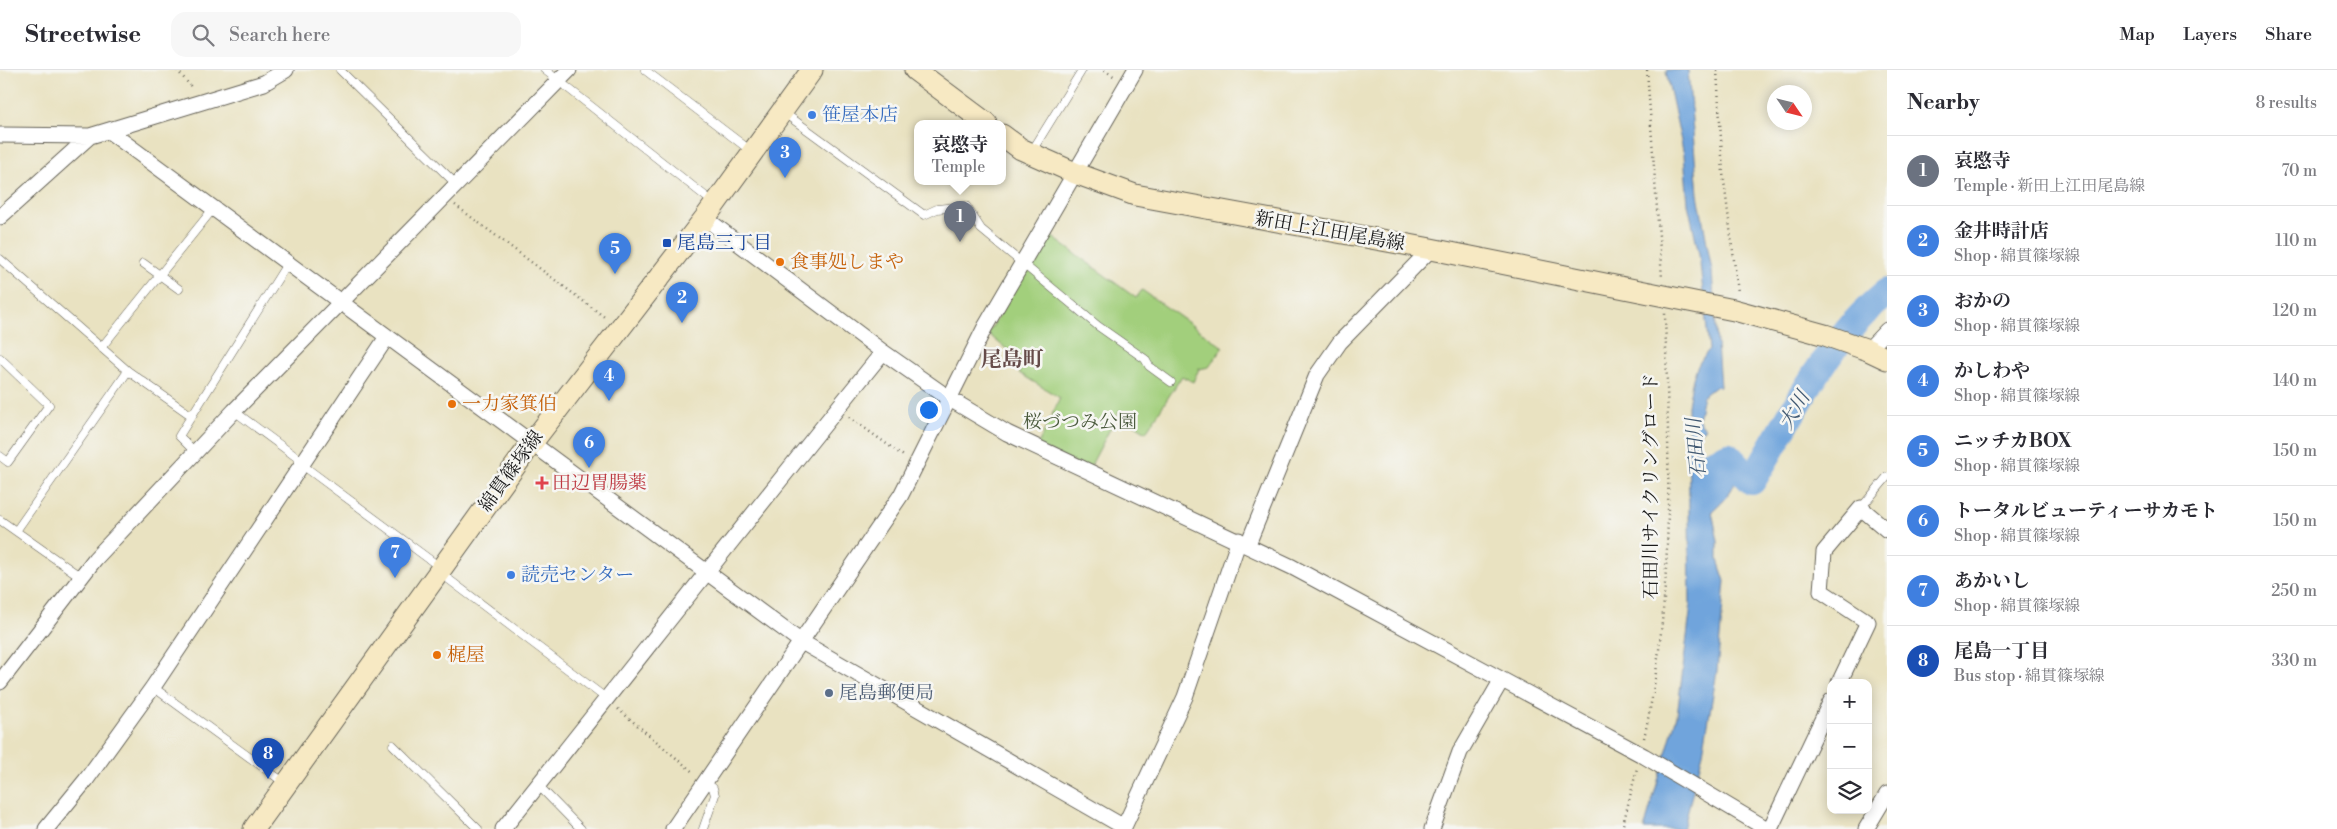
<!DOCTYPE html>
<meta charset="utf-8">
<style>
:root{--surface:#fff;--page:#f7f7f7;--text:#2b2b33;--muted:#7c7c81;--line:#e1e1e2;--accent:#b45309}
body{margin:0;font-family:"Libre Bodoni","Noto Serif JP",serif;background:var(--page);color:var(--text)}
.controls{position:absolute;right:15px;bottom:15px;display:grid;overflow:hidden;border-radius:10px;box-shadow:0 2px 12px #0003}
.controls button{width:45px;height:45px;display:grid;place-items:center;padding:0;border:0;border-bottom:1px solid var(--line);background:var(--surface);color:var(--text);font:25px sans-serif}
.compass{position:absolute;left:1767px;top:15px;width:45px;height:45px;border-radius:50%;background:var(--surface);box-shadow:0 2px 12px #0003;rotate:125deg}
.you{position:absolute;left:928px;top:339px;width:18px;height:18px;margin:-12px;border:4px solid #fff;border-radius:50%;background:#1a73e8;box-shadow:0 0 0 8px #1a73e833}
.badge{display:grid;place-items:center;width:32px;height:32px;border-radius:50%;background:var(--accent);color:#fff;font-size:16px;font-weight:700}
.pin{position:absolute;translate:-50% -41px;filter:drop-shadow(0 1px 2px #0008)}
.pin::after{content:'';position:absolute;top:26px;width:18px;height:15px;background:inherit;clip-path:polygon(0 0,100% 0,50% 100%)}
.popup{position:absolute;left:914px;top:50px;width:92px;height:65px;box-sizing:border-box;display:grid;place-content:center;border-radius:10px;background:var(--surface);filter:drop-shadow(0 1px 4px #0005);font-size:16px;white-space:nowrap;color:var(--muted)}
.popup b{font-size:19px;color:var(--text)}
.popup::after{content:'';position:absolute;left:50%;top:100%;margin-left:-10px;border:10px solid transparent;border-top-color:var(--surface)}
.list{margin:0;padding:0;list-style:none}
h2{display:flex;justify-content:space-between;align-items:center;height:65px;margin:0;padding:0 20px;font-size:21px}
h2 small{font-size:16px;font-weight:400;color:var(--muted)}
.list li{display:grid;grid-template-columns:32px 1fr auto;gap:15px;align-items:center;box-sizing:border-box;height:70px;padding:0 20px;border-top:1px solid var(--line)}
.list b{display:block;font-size:19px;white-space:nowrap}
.list p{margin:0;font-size:16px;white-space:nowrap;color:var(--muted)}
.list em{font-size:16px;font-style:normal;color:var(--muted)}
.icon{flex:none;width:28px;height:28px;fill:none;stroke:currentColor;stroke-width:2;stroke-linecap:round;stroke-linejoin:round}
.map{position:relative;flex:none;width:1887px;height:759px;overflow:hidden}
header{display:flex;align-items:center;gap:30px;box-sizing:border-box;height:70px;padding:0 25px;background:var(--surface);border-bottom:1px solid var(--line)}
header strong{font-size:24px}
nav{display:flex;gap:28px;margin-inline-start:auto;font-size:18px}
.search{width:350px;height:45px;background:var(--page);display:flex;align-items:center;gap:12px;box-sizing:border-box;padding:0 18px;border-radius:15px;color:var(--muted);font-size:19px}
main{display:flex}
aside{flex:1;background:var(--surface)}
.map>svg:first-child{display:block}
.green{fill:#a2cf7c;stroke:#5f764c}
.water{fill:#6fa4dc;stroke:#46607c}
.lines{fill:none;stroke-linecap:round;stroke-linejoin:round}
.river{stroke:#6fa4dc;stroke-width:28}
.service-casing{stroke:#646156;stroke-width:9}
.minor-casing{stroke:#646156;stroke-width:17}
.secondary-casing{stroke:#646156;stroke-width:23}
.path{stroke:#646156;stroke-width:2.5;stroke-dasharray:1 4;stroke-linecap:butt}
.service{stroke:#fff;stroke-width:8}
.minor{stroke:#fff;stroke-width:15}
.secondary{stroke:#f7e9c3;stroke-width:21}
.shop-dot{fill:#3f7fe0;stroke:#f6f6f2;stroke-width:2}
.transit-dot{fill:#1a4fb4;stroke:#f6f6f2;stroke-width:2}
.food-dot{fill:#e8710a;stroke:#f6f6f2;stroke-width:2}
.health-dot{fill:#e0444e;stroke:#f6f6f2;stroke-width:2}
.service-dot{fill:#5c6f8a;stroke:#f6f6f2;stroke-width:2}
.labels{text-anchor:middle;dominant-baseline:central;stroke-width:5;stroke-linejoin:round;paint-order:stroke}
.shop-label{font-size:19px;fill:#366cbe;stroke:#f6f6f2;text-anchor:start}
.street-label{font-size:19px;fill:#1c1c1c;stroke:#f6f6f2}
.transit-label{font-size:19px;fill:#164399;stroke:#f6f6f2;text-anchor:start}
.food-label{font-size:19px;fill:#c56008;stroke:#f6f6f2;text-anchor:start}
.park-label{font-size:19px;fill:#4b5b3e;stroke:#f6f6f2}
.health-label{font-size:19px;fill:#be3a42;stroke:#f6f6f2;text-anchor:start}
.service-label{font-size:19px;fill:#4e5e75;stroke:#f6f6f2;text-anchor:start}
.water-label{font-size:20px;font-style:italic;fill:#415972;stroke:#f6f6f2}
.quarter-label{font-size:21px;font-weight:bold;fill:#654b49;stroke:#f6f6f2}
</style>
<header>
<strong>Streetwise</strong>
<div class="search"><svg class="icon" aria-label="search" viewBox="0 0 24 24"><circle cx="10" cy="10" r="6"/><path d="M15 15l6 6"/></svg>Search here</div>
<nav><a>Map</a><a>Layers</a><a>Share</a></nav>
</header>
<main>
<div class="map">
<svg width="1887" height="759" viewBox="0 0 1887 759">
<rect width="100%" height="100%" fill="#f6f6f2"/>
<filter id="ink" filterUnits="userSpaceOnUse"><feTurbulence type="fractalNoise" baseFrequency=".02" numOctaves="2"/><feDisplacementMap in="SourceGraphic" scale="10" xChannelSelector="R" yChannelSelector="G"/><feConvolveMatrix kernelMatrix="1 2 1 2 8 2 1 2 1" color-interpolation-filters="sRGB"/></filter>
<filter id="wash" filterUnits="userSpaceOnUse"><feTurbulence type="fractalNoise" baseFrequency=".0096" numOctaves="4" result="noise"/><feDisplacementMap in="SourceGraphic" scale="20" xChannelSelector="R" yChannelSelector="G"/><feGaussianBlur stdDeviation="1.12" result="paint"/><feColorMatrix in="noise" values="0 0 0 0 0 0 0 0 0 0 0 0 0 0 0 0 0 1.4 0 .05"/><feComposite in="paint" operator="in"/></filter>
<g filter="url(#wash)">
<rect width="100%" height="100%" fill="#e9e2c1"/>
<path class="green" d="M1047 163 1136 228 1142 220 1223 277 1209 297 1199 299 1193 312 1182 306 1146 362 1134 354 1136 351 1120 340 1089 399 1037 376 1060 328 1019 303 1025 294 988 264Z"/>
<path class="water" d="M1667 0H1688L1698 124 1712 201 1720 317 1716 316 1703 326 1698 349 1705 358 1698 364V380L1707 387 1712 378 1732 373C1739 408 1740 416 1712 441L1718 471V490L1725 511 1717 601 1703 683 1683 759H1644L1677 645 1690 543 1688 336C1692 313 1692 299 1709 280L1699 184 1688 134 1684 85 1666 2Z"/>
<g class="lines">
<path class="river" d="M1705 395 1728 386 1752 411C1791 347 1827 270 1887 222"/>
</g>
</g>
<g filter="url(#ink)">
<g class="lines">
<g class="service-casing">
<path id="service" d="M340 0 457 115
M545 0 714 133
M645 0 751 81
M783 42 924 145 937 139 966 136 981 159 1098 256 1145 289 1149 296 1171 312
M1032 81 1082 0
M0 189 128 301 192 346
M143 193 179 219
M101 278 213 139
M0 288 49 335 8 392 0 386
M234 341 303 392
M195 382 179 366 287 194
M301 394 441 498
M1861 438 1887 407
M0 450 81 507
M16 461 128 301
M439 502 607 629
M153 617 286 714
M393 675 478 759
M538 715 581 759
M703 759 715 725 713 718 705 712"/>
</g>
<g class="minor-casing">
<path id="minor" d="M110 62 800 571 1124 757
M0 65 90 66 264 13 286 0
M0 147 90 66
M705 148 883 282 950 329 1007 363 1292 497 1644 686 1767 759
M1868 280 1887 260
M1248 474 1317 305 1340 272 1431 179
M0 612 95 489 234 341 569 0
M1839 613 1868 552 1821 521 1824 482 1861 438 1887 460
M46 759 86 710 153 617 387 267
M503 759C630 600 755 440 883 282
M673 759 901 425 985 257 1135 0
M1123 759 1185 627 1239 470
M1432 759 1460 682 1501 611
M1770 759 1831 631
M1866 759 1887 724"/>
</g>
<g class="secondary-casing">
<path id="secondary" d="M915 0 986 53
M1002 65 1021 79 1075 103 1135 125 1431 179 1734 240 1825 265 1868 280 1887 289
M254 759 531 374 705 148 812 0"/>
</g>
<path class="path" d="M177 0 193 19
M1104 0 1115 7
M1647 0 1662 208
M1717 0 1723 103 1738 222
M455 135 607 249
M849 347 905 387
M618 639 694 703
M1644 668C1675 529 1669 385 1665 243
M1622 759 1637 698"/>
<use href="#service" class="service"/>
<use href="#minor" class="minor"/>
<use href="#secondary" class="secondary"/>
</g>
</g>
<g class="shop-dot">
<circle cx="812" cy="45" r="5"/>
<circle cx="511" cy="505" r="5"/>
</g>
<rect class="transit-dot" x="662" y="168" width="10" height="10" rx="2.5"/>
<g class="food-dot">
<circle cx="780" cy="192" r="5"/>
<circle cx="452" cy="334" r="5"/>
<circle cx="437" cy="585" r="5"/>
</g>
<path class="health-dot" d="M539.5 405.5h5v5h5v5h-5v5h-5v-5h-5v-5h5z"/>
<circle class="service-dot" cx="829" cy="623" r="5"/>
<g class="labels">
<g class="shop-label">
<text x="822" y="45">笹屋本店</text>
<text x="521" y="505">読売センター</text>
</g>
<g class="street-label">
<text transform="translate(1330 161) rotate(10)">新田上江田尾島線</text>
<text transform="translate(511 401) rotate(-54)">綿貫篠塚線</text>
<text transform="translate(1651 416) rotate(-90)">石田川サイクリングロード</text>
</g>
<g class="transit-label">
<text x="677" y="173">尾島三丁目</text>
</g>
<g class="food-label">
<text x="790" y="192">食事処しまや</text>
<text x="462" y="334">一力家箕伯</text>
<text x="447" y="585">梶屋</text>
</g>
<g class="park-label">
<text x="1080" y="352">桜づつみ公園</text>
</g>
<g class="health-label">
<text x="552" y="413">田辺胃腸薬</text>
</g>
<g class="service-label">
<text x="839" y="623">尾島郵便局</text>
</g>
<g class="water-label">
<text transform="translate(1795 341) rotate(-59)">大川</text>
<text transform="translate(1697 378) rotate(-95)">石田川</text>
</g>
<g class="quarter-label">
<text x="1012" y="290">尾島町</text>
</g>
</g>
</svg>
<div class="controls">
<button>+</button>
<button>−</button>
<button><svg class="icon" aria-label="layers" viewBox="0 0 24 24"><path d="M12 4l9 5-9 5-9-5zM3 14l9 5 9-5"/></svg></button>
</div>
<svg class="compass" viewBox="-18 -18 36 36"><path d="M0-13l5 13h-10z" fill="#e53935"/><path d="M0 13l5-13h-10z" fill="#7c7c81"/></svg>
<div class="you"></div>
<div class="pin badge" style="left:960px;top:172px;background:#6b7280">1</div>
<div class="popup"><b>哀愍寺</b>Temple</div>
<div class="pin badge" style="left:682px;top:253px;background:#3f7fe0">2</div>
<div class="pin badge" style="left:785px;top:108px;background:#3f7fe0">3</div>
<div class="pin badge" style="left:609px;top:331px;background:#3f7fe0">4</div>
<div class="pin badge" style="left:615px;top:204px;background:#3f7fe0">5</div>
<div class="pin badge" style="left:589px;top:398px;background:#3f7fe0">6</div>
<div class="pin badge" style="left:395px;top:508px;background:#3f7fe0">7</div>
<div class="pin badge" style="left:268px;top:709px;background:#1a4fb4">8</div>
</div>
<aside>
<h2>Nearby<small>8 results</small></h2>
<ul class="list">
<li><span class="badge" style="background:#6b7280">1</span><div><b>哀愍寺</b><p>Temple · 新田上江田尾島線</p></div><em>70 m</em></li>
<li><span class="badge" style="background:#3f7fe0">2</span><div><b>金井時計店</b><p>Shop · 綿貫篠塚線</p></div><em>110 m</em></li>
<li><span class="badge" style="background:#3f7fe0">3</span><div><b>おかの</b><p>Shop · 綿貫篠塚線</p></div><em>120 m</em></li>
<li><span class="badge" style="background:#3f7fe0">4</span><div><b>かしわや</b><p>Shop · 綿貫篠塚線</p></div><em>140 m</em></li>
<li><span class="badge" style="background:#3f7fe0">5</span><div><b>ニッチカBOX</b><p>Shop · 綿貫篠塚線</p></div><em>150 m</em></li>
<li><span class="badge" style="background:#3f7fe0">6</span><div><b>トータルビューティーサカモト</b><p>Shop · 綿貫篠塚線</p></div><em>150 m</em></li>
<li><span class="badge" style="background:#3f7fe0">7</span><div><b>あかいし</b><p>Shop · 綿貫篠塚線</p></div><em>250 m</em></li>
<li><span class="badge" style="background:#1a4fb4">8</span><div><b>尾島一丁目</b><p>Bus stop · 綿貫篠塚線</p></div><em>330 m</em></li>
</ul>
</aside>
</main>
